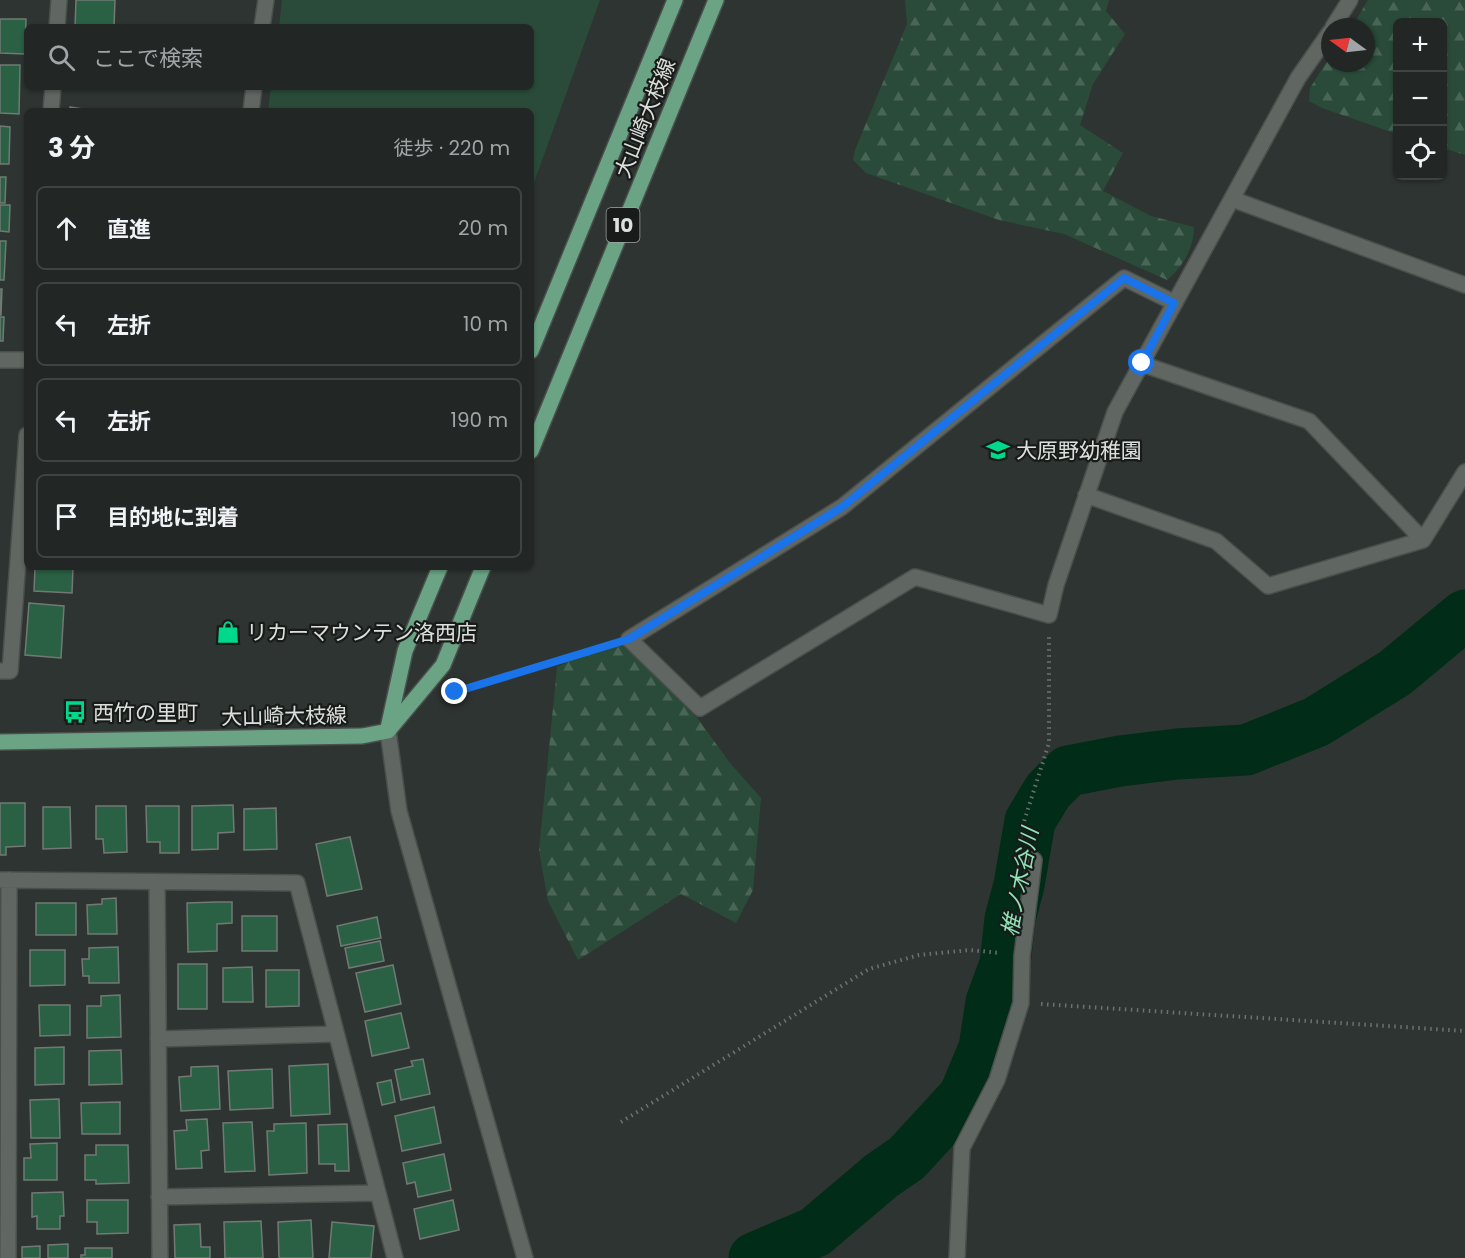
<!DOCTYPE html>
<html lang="ja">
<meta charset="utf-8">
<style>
:root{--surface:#222725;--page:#2a2f2d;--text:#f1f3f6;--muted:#a2a5a7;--line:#3f4442}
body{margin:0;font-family:Poppins,"Noto Sans JP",sans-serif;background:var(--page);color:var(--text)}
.controls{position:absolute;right:18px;top:18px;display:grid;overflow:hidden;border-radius:9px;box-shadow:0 2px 4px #0004}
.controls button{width:54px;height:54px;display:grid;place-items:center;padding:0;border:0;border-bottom:2px solid var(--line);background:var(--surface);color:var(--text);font:30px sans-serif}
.compass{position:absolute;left:1321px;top:18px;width:54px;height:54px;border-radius:50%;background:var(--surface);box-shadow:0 2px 4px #0004;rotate:285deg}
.stop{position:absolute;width:18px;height:18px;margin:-14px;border:4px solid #1a73e8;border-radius:50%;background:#fff}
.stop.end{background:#1a73e8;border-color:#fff;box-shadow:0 2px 6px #0008}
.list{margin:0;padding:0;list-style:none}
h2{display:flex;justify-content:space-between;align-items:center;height:78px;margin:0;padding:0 24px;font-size:26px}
h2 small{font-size:20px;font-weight:400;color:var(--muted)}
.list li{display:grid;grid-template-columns:39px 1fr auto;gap:18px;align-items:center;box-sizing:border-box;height:84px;margin:0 12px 12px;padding:0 12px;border:2px solid var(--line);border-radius:9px}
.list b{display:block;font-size:22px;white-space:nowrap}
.list em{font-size:20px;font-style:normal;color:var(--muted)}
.icon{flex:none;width:33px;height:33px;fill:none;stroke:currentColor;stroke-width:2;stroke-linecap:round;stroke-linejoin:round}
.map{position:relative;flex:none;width:1465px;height:1258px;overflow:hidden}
.search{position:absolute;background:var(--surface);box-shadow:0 2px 4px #0004;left:24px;top:24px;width:510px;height:66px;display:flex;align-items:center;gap:15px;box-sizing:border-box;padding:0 21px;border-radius:9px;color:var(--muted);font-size:22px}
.panel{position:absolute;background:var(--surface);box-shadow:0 2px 4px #0004;left:24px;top:108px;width:510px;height:462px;border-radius:9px}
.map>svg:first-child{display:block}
.green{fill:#2a4b39}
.forest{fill:url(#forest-firs)}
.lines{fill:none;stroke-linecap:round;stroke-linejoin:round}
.river{stroke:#002c18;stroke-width:51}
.building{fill:#2a6145;stroke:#727975;stroke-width:1.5}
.minor-casing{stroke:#4a4f4c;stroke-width:18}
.major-casing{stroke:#4a4f4c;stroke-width:18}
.path{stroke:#6c726f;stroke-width:4;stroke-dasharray:1.5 4.5;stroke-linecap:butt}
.minor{stroke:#606662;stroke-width:15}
.major{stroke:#6aa485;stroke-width:15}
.route{stroke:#1a73e8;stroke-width:8}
.labels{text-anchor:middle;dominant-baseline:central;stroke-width:4.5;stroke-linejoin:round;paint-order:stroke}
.shield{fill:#181b19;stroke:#a1a5a2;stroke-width:1.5}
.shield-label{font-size:20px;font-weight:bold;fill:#dce0dd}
.street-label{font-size:21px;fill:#dce0dd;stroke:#181b19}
.poi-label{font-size:21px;fill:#dce0dd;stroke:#181b19;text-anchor:start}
.water-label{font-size:22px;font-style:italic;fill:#90e4b6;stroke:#181b19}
</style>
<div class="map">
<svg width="1465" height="1258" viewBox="0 0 1465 1258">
<defs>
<pattern id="forest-firs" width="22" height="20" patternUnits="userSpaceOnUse" patternTransform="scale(1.5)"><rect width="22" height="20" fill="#2a4b39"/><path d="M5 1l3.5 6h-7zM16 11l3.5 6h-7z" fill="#486555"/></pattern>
</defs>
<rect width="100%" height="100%" fill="#2e3431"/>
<path class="green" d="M282 0H600L531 191V111H268L271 87H531V27H279Z"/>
<path class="forest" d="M905 0H1109L1106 11 1125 34 1093 84 1080 125 1123 153 1103 191 1151 216 1194 227C1194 247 1183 267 1167 280L1064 234 999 220 866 173 853 160 855 150 907 24Z
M1368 0H1465V155L1443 148 1442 22H1398L1397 134 1322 108 1309 101 1310 88 1330 57V63H1366V27H1352Z
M623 643 698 719 730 763 761 798 753 890 736 923 681 894 578 960 548 901 539 850 557 667 589 651Z"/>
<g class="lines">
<path class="river" d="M754 1258 815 1232 881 1176 907 1158 964 1096 984 1048 991 1002 1005 964 1010 919 1019 885 1030 821 1048 791 1068 771 1120 761 1177 754 1246 750 1316 722 1395 673 1465 615"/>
</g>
<path class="building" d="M76 0H115L114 27H75Z
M0 19H26L25 54 0 53Z
M0 65H20L19 114 0 113Z
M70 107 96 111H70Z
M0 126 10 127 9 164H0Z
M0 177H6L5 203H0Z
M0 205H10L9 232 0 231Z
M0 241H6L4 280H0Z
M0 289H2L1 315H0Z
M0 317H4L3 341H0Z
M35 567H73L72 593 34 591Z
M29 603 64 606 61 658 25 655Z
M0 803H25V846L6 847V855H0Z
M233 805 234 832 218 833V849L192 850V806Z
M96 806H126L127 852 104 853 103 839H96Z
M146 806H179V853H160V842H147Z
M43 807H70L71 848 43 849Z
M276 808 277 849 244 850V809Z
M350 837 362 889 327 896 316 844Z
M116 898 117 934H88L87 905 102 904V899Z
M216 902H232V923L217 924V951L188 952 187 903Z
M36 903H76V935H36Z
M242 916H277V951H242Z
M377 917 381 938 341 946 337 926Z
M380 941 384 961 349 968 345 948Z
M118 947 119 983H89V976H83L82 959H89V948Z
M30 950H65V985L30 986Z
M178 964H207V1009H178Z
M393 965 401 1004 365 1012 356 973Z
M252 967 253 1002H223V968Z
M266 970H299V1006L266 1007Z
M120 995 121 1037 87 1038V1006H101V996Z
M39 1005H70V1035L40 1036Z
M401 1013 409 1048 372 1056 365 1021Z
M64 1047V1084L35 1085V1048Z
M121 1050 122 1084 89 1085V1051Z
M423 1059 430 1094 401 1100 395 1070 413 1066 411 1061Z
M328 1064 330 1114 291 1116 289 1066Z
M218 1066 220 1109 181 1111 179 1077 191 1076V1067Z
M272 1069 273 1108 230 1110 228 1071Z
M391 1080 395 1102 382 1105 377 1083Z
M59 1099 60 1138H31L30 1100Z
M120 1102V1134H82L81 1103Z
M434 1107 441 1143 402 1151 395 1116Z
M207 1119 209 1150 201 1151 202 1168 176 1169 174 1131 187 1130 186 1120Z
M252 1122 255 1171 225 1172 223 1123Z
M306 1123 307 1173 269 1175 267 1131H274V1124Z
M347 1124 349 1171H335V1164H319L318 1125Z
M57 1143V1180H24V1158H31L30 1144Z
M96 1145H128L129 1183 96 1184V1180H85V1155H96Z
M444 1154 451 1190 418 1197 415 1182 407 1184 403 1163Z
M63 1192 64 1216H60V1229H37V1216L32 1217V1193Z
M87 1200H128V1233L97 1234V1222H87Z
M453 1200 459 1230 420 1239 414 1209Z
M311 1220 313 1258H279L278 1222Z
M261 1221 263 1258H225L224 1222Z
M332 1222 374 1226 371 1258H329Z
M200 1224 201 1247H210V1258H175L174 1225Z
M68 1244V1258H48V1245Z
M40 1246V1258H22V1247Z
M85 1248H112V1258H81V1255H85Z"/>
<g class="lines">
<g class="minor-casing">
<path id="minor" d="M57 27 59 0
M262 27 266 0
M1333 27 1350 0
M51 111 53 87
M251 111 254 87
M1232 199 1465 285
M1175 303 1124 278 842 507 629 639 700 708 915 577 1049 615 1056 585 1115 412 1298 78 1330 32
M0 360H27
M1142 364 1309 421 1423 540
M1086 495 1216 541 1268 586 1423 540 1465 472
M0 671H10L27 435
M388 731 399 811 525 1258
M0 880 297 883 395 1258
M157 882 160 1258
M158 1039 336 1034
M159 1197 378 1193
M8 1258 9 880
M957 1258 962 1148 997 1080 1021 1003 1022 956 1034 860"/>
</g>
<g class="major-casing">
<path id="major" d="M531 351 675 0
M531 451 716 0
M388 728 405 651 440 567
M0 742 362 736 388 731 443 665 483 567"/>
</g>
<path class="path" d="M455 692 611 644
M1025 843 1020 834 1049 743V634
M1041 1004 1465 1031
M621 1122 869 969 919 955 970 950 1000 953"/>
<use href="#minor" class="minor"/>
<use href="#major" class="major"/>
</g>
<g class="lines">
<path class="route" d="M455 692 629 639 842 507 1124 278 1174 303 1142 363"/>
</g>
<defs>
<g id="school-bare" transform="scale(1.8)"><path d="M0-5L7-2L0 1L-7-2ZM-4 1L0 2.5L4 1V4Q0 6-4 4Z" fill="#00d98c" stroke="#181b19" stroke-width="2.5" paint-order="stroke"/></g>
<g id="shop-bare" transform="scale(1.8)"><path d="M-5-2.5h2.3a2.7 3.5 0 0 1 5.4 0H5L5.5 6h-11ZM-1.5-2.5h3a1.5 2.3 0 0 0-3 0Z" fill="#00d98c" stroke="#181b19" stroke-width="2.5" paint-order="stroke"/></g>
<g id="bus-bare" transform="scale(1.8)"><path d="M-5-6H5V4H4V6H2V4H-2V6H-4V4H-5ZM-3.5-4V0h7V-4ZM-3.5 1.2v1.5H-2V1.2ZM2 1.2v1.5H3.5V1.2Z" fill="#00d98c" stroke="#181b19" stroke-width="2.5" paint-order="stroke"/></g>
</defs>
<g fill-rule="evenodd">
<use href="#school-bare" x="998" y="450"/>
<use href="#shop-bare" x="228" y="632"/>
<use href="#bus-bare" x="75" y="712"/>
</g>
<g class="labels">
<rect class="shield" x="606.5" y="208" width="33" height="34" rx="4.5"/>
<g class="shield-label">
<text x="623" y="225">10</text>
</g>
<g class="street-label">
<text transform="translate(645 118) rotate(-68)">大山崎大枝線</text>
<text transform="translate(284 716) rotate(-1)">大山崎大枝線</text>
</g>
<g class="poi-label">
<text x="1016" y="450">大原野幼稚園</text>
<text x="246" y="632">リカーマウンテン洛西店</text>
<text x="93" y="712">西竹の里町</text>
</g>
<g class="water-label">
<text transform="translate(1020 882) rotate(-79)">椎ノ木谷川</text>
</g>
</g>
</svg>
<div class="controls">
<button>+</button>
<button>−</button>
<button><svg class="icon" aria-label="locate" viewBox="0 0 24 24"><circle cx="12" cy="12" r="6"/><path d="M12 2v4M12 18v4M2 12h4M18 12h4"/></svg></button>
</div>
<svg class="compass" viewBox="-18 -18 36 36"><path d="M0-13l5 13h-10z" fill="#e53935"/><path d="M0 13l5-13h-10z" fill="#a2a5a7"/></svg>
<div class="stop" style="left:1142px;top:363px"></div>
<div class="stop end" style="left:455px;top:692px"></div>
<div class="search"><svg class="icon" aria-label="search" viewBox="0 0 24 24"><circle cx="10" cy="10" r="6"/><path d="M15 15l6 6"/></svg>ここで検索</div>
<section class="panel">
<h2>3 分<small>徒歩 · 220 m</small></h2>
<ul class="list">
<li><svg class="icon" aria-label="ahead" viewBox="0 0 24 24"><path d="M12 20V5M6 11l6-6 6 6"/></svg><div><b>直進</b></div><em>20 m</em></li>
<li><svg class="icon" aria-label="left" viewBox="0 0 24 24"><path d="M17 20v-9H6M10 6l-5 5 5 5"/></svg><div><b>左折</b></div><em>10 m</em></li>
<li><svg class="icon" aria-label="left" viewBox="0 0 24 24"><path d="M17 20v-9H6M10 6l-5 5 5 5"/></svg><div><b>左折</b></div><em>190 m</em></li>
<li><svg class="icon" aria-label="arrive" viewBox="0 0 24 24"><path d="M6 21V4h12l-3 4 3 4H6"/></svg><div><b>目的地に到着</b></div></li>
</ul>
</section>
</div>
